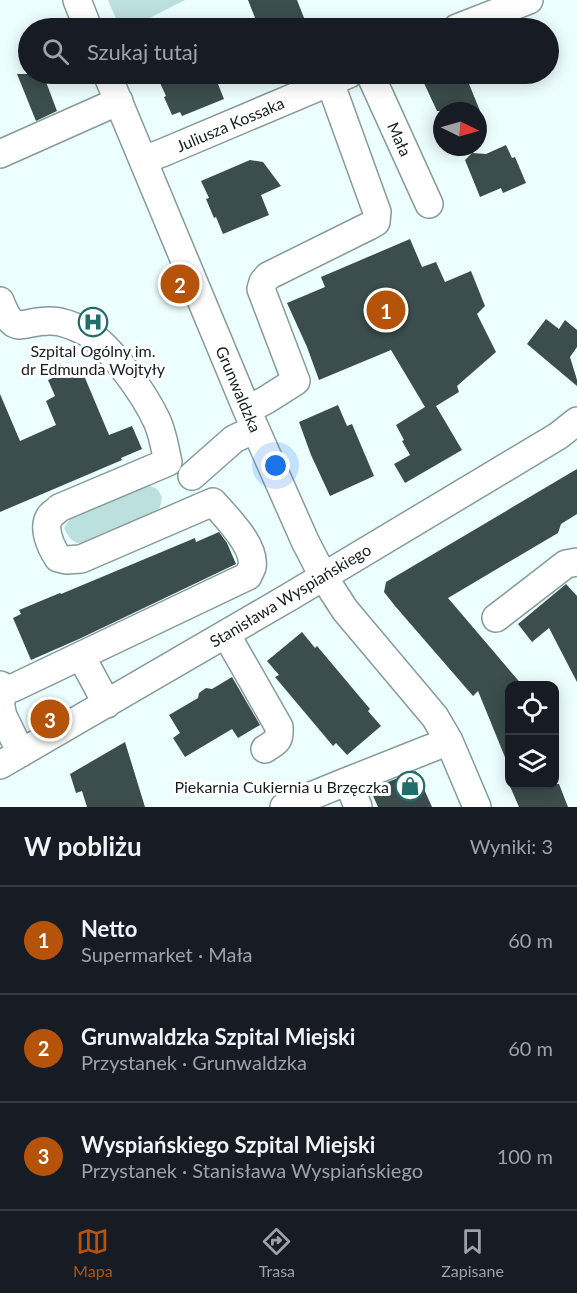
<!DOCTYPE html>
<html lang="pl">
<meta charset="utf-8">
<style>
:root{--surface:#171b24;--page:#20242c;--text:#f1f3f6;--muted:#9ea1a6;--line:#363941;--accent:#b45309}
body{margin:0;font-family:Lato,sans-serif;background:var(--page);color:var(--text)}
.controls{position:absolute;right:18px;bottom:18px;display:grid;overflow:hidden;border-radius:12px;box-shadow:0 3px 15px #0003}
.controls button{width:54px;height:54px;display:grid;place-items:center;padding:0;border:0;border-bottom:2px solid var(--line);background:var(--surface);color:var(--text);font:30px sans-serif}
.compass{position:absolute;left:433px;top:102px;width:54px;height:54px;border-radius:50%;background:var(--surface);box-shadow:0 3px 15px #0003;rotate:95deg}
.you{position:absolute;left:276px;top:466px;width:21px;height:21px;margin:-15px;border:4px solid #fff;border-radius:50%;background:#1a73e8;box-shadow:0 0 0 9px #1a73e833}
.badge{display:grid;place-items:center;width:39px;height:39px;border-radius:50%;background:var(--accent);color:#fff;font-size:20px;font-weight:700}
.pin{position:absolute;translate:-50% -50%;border:3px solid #fff;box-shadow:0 2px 6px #0006}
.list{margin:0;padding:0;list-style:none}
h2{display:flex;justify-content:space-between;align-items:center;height:78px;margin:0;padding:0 24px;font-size:26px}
h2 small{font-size:20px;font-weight:400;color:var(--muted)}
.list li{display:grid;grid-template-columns:39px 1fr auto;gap:18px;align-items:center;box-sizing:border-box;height:108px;padding:0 24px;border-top:2px solid var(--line)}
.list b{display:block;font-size:22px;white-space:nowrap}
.list p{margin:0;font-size:20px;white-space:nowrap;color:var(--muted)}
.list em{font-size:20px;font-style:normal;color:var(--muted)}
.icon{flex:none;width:33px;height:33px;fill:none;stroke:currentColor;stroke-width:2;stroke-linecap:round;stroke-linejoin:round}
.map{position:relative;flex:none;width:577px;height:807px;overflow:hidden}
.search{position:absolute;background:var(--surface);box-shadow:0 3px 15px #0003;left:18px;right:18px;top:18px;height:66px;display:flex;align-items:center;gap:15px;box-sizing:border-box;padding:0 21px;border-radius:33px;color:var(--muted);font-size:22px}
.sheet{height:402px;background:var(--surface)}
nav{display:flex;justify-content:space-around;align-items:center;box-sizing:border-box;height:84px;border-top:2px solid var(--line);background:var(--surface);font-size:16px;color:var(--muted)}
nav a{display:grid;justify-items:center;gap:3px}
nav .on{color:var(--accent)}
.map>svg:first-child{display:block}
.green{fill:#bce0de}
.building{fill:#3b4d4c}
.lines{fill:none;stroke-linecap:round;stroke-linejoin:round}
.minor-casing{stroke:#879a99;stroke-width:30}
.minor{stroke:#fff;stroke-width:27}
.labels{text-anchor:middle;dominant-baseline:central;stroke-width:6;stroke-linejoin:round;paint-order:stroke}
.street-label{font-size:16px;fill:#171e1e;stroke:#fff}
.poi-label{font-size:16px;fill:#171e1e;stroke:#fff}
</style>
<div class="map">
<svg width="577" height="807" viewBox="0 0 577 807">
<rect width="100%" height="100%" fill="#edfefe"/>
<path class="green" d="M108 0H185L130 28H120Z
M150 486 157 489 162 497 160 507 154 514 87 544C73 544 70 540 64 528L71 517 142 487Z"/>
<path class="building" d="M248 0H297L308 28H259Z
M17 74H43L57 111 36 121Z
M156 74H214L224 99 182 116 180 112 172 115 164 97 166 96Z
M440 74H465L480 111H437L423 81Z
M506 145 512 158 515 157 526 183 503 193 501 188 480 197 465 160 472 153 486 154Z
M250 160 263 162 281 186 261 195 269 215 223 234 216 217 214 218 206 199 209 198 201 181Z
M410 239 422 267 436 262 445 282 471 271 485 306 477 314 496 352 457 386 459 392 436 406 462 450 405 483 394 464 410 455 402 441 404 440 396 425 425 407 391 350 319 380 307 347 287 303 325 287 321 277Z
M546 319 559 329 565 320 577 330V347L570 357 577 380V386L527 344Z
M80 366 109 435 132 426 142 449 121 458 122 460 0 512V394L20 441 56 425 46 401 55 396 48 380Z
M338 405 347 426 352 424 374 476 330 496 311 455 299 422Z
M577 469V514L561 524 558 533 448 598 523 686H510L509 767 478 691 473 696 395 606 384 592 386 582Z
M219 532 227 543 236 564 79 639 31 660 13 618 21 614 19 610 60 593 61 594 195 538 196 542Z
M566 584 577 596V682L549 628 532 642 518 624Z
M302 632 315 648 317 646 370 709 368 711 381 726 347 755 336 743 333 746 275 677 279 675 267 661Z
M232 677 260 725 238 738 232 729 185 757 173 738 180 733 169 715 198 698 199 693 206 688 212 689Z
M125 742 145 807H87L82 791 76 793 70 774Z
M416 771 432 807H378L370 789Z
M509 784H559L568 807H519Z"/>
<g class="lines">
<g class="minor-casing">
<path id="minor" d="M77 0 88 28
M457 28 529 0
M107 74 247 410 305 541 323 576 345 610 435 717 449 741 477 807
M370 74 429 204
M0 154 119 101
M143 160 162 153 349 74
M0 301C15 339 21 320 51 321 63 321 76 327 86 332 111 346 145 395 157 421 163 434 165 449 168 462L59 508C57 511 54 512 51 515 41 527 51 547 58 558L66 560 81 559 213 502C226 517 256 546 252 567 251 570 249 573 248 576L13 688H6L0 685
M247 410 266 400 296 381 261 289 263 282 268 276 369 226 376 222 377 212 330 82
M192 476 234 439 255 429
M496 618 566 564 577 562
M226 634 279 727C280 741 277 741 265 749
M81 656 107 704
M6 688 0 703 3 716 21 753
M0 765 291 596 558 436 577 421
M284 807 348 781
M358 807 348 781 449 741"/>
</g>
<use href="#minor" class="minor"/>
</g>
<defs>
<g id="hospital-ring" transform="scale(1.5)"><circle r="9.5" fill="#fff" stroke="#216d6b" stroke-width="1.5"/><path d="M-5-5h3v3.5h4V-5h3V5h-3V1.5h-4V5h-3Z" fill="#216d6b"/></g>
<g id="shop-ring" transform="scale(1.5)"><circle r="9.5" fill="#fff" stroke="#216d6b" stroke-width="1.5"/><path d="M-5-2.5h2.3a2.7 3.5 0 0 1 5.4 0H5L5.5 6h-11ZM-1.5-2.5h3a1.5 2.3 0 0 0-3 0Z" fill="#216d6b"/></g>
</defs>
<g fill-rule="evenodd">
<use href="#hospital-ring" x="93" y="322"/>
<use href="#shop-ring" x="410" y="786"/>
</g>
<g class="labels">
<g class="street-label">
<text transform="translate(230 124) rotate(-23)">Juliusza Kossaka</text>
<text transform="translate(400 139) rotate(66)">Mała</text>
<text transform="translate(239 389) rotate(67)">Grunwaldzka</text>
<text transform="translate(290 595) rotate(-31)">Stanisława Wyspiańskiego</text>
</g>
<g class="poi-label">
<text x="93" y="350">Szpital Ogólny im.<tspan x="93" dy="18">dr Edmunda Wojtyły</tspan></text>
<text x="389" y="786" text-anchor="end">Piekarnia Cukiernia u Brzęczka</text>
</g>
</g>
</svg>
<div class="controls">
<button><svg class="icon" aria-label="locate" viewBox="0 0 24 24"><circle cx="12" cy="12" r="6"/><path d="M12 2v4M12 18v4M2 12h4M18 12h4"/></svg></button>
<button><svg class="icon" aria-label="layers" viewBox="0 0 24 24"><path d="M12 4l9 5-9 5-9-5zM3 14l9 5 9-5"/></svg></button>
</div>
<svg class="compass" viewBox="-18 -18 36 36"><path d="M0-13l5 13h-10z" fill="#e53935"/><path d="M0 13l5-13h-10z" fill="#9ea1a6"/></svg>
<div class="you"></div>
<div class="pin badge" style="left:386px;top:310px">1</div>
<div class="pin badge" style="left:180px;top:284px">2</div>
<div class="pin badge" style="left:50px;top:719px">3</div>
<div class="search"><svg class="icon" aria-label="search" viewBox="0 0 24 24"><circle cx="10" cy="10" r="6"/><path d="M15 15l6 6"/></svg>Szukaj tutaj</div>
</div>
<section class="sheet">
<h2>W pobliżu<small>Wyniki: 3</small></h2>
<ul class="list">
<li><span class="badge">1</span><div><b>Netto</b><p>Supermarket · Mała</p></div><em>60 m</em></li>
<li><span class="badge">2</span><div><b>Grunwaldzka Szpital Miejski</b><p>Przystanek · Grunwaldzka</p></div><em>60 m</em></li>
<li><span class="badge">3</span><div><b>Wyspiańskiego Szpital Miejski</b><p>Przystanek · Stanisława Wyspiańskiego</p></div><em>100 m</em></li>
</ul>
</section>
<nav>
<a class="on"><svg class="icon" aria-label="map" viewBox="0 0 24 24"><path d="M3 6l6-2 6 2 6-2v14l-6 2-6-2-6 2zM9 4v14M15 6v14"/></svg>Mapa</a>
<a><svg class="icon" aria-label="directions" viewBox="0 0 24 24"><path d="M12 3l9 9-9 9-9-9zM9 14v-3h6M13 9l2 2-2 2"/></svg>Trasa</a>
<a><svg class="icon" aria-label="saved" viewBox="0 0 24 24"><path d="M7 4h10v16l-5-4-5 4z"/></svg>Zapisane</a>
</nav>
